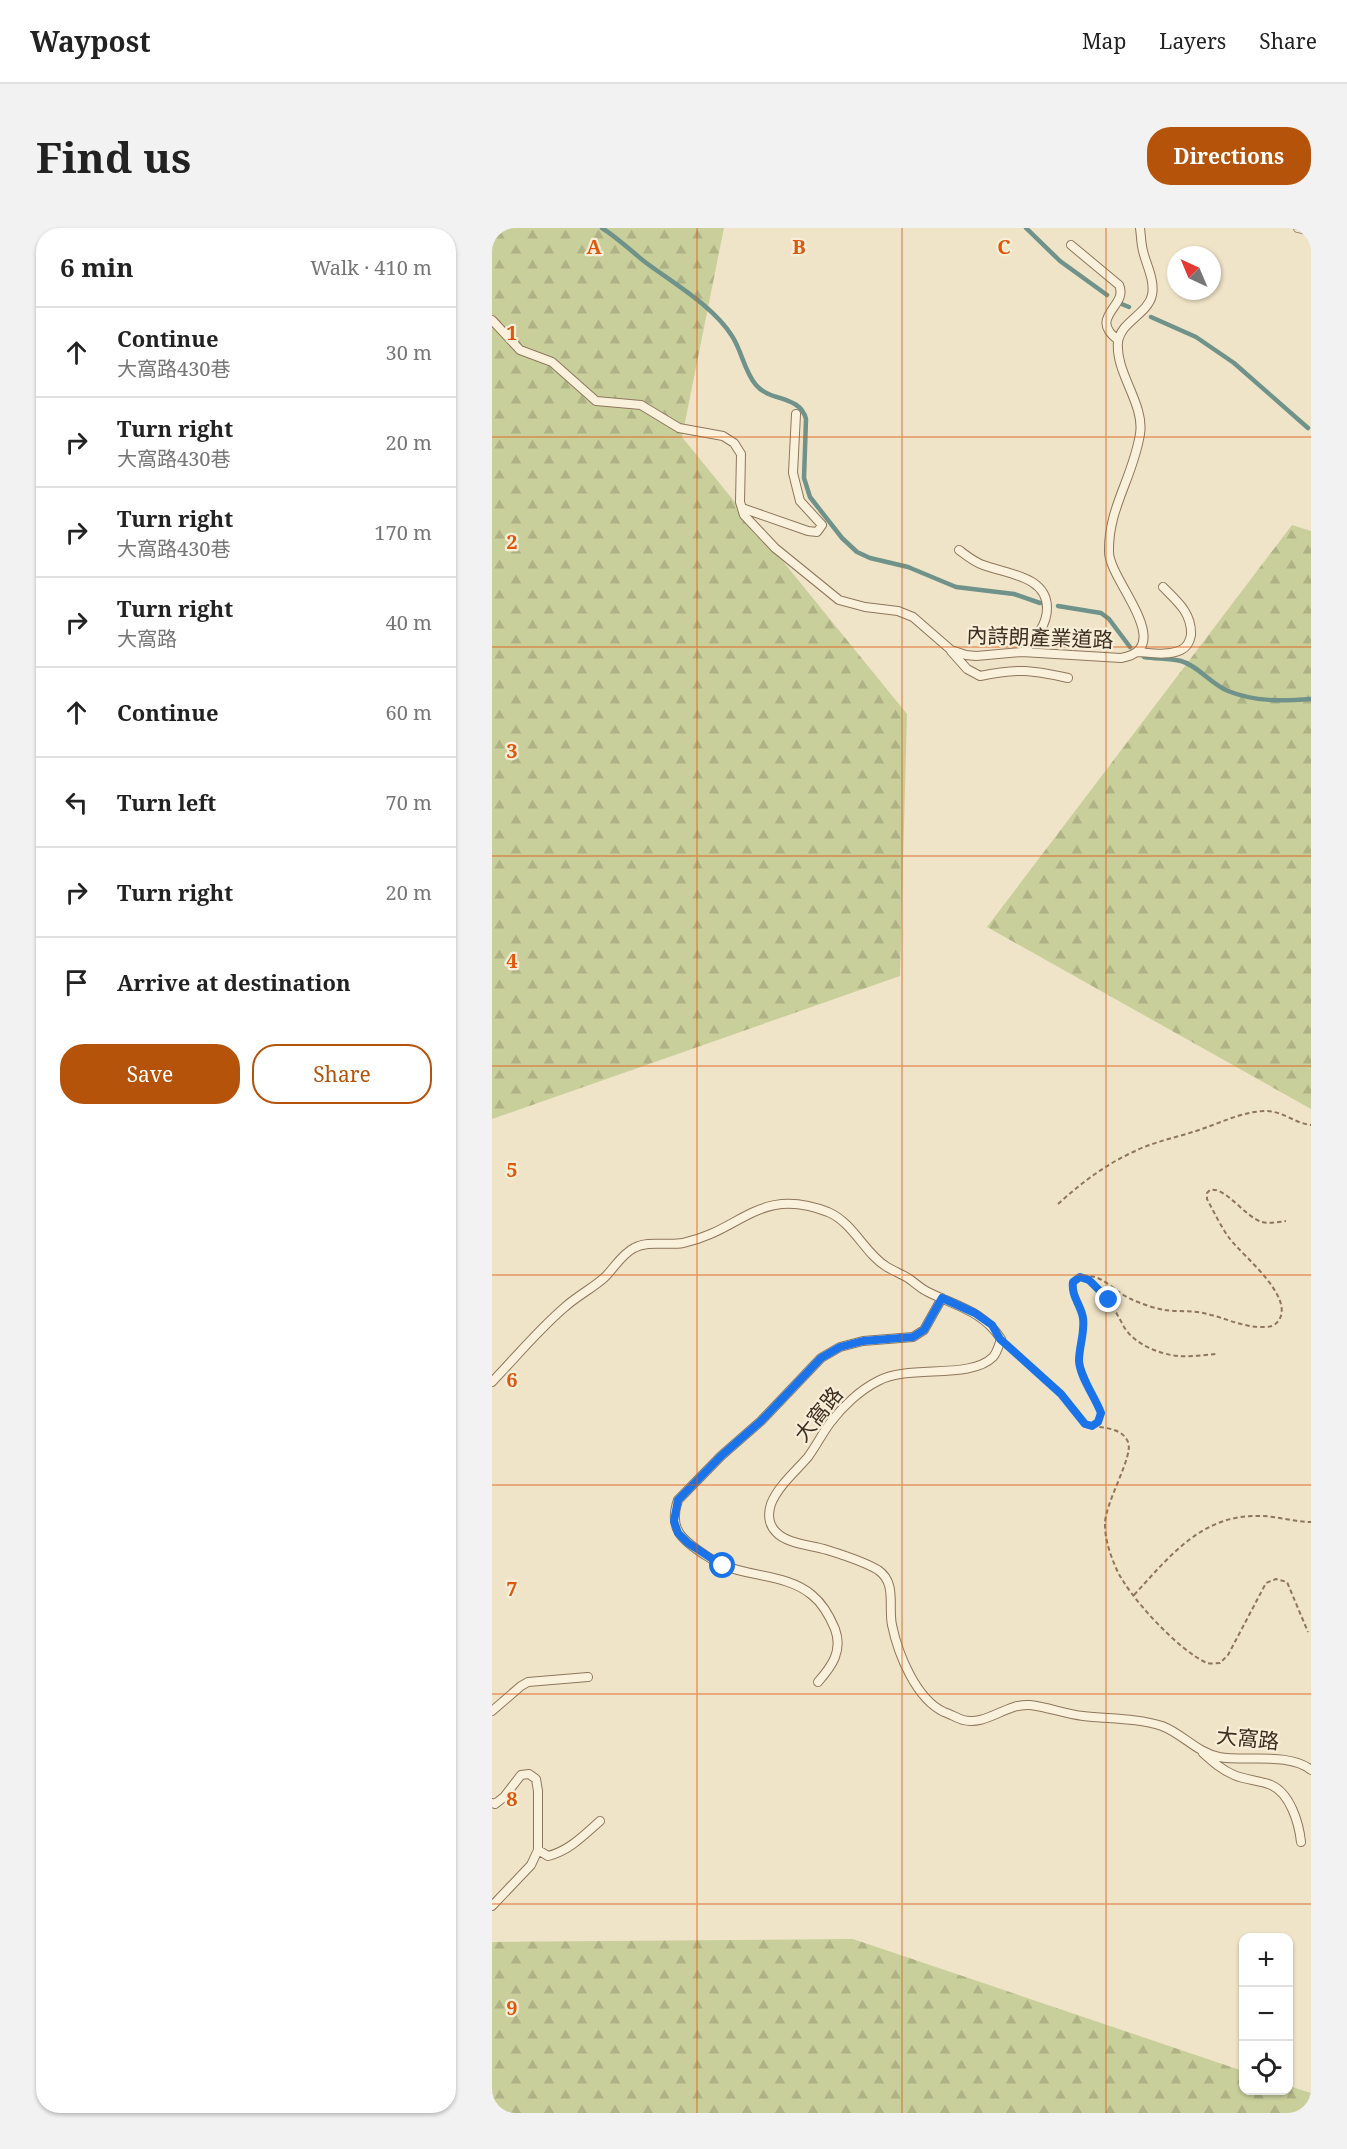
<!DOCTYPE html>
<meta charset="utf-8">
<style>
:root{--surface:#fff;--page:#f2f2f2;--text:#222;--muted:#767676;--line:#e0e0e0;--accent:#b45309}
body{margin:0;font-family:"Noto Serif","Noto Sans TC",serif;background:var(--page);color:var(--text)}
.controls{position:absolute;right:18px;bottom:18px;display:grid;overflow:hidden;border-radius:12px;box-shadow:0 2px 4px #0004}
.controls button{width:54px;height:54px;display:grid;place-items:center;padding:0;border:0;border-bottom:2px solid var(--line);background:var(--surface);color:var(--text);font:30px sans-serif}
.compass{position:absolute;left:675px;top:18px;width:54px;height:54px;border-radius:50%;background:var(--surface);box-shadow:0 2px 4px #0004;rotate:316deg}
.stop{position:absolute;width:18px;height:18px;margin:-14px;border:4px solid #1a73e8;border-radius:50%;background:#fff}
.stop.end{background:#1a73e8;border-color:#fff;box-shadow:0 2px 6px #0008}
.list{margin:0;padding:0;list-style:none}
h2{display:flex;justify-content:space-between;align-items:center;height:78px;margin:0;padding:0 24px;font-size:26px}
h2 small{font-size:20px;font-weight:400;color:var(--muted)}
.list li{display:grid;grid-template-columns:39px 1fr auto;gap:18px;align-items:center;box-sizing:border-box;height:90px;padding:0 24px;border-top:2px solid var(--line)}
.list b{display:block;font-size:22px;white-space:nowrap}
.list p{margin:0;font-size:20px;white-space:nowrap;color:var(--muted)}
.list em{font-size:20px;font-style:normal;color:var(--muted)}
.actions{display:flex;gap:12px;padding:18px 24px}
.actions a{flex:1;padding:14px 0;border:2px solid var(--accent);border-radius:24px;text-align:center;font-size:21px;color:var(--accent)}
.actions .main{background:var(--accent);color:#fff}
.icon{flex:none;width:33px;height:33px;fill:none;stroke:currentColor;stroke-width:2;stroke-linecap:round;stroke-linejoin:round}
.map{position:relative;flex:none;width:819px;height:1885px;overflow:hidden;border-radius:24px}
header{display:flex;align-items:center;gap:36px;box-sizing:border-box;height:84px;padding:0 30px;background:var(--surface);border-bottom:2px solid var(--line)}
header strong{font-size:28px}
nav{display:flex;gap:33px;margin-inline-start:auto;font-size:21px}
.intro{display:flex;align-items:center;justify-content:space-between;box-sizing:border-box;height:144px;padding:0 36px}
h1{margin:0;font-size:42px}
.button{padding:15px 27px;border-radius:24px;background:var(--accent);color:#fff;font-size:21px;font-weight:700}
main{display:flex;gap:36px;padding:0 36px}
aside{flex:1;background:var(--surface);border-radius:24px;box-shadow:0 2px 4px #0004}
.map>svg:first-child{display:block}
.forest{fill:url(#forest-firs)}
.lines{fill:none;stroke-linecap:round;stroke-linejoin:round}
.stream{stroke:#6f938a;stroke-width:4.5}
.service-casing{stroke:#8d765c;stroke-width:10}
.path{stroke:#8d765c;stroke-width:2;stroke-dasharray:4.5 3;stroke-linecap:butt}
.service{stroke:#faf1dc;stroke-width:8}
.route{stroke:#1a73e8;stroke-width:8}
.grid{fill:none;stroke:#df570d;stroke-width:1.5;stroke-opacity:0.55}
.labels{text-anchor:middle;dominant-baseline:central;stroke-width:4.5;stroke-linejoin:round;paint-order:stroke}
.street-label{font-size:21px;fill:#3d2e20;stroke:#f7eed8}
.grid-label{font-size:20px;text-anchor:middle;font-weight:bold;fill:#df570d;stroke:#f7eed8;stroke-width:4.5;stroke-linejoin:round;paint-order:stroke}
</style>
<header>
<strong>Waypost</strong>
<nav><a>Map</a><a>Layers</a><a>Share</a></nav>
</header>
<div class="intro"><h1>Find us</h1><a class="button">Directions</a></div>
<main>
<aside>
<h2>6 min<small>Walk · 410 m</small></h2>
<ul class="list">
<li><svg class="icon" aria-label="ahead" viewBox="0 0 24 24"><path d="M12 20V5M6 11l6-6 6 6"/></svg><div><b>Continue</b><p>大窩路430巷</p></div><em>30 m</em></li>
<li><svg class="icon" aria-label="right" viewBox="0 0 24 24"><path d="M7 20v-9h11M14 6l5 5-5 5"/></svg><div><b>Turn right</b><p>大窩路430巷</p></div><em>20 m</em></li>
<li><svg class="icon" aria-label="right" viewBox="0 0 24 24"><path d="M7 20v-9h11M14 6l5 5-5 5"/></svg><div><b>Turn right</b><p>大窩路430巷</p></div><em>170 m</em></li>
<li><svg class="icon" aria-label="right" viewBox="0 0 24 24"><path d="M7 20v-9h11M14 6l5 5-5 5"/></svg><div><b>Turn right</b><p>大窩路</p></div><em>40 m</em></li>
<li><svg class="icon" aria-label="ahead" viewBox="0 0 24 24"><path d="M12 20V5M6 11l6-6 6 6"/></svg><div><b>Continue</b></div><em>60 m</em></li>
<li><svg class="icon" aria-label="left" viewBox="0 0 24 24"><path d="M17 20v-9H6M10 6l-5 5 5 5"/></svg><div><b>Turn left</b></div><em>70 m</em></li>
<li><svg class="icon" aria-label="right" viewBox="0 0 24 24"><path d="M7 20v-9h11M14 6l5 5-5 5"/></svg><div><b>Turn right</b></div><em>20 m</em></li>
<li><svg class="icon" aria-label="arrive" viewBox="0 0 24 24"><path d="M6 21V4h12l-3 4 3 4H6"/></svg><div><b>Arrive at destination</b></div></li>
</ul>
<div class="actions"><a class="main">Save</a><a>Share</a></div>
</aside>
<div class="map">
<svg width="819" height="1885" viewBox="0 0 819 1885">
<defs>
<pattern id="forest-firs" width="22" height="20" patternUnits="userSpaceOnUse" patternTransform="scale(1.5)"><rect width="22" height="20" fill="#c9cf9b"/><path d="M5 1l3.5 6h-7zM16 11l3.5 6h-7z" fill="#aeb285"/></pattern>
</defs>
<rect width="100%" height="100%" fill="#f0e4c8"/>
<path class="forest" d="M0 0H232L190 209 415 486 408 748 0 891Z
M800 297 819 303V881L495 699Z
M361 1711 751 1843 752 1862H796L797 1858 819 1865V1885H0V1714Z"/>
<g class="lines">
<path class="stream" d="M110 0C126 10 139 23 153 34 181 55 221 78 240 108 250 123 252 143 264 157 278 174 308 167 314 191L312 250 318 269 350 310 365 324 378 330 416 339 464 359 522 366 548 375
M534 0 568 33 615 67
M627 75 637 79
M659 89 704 109 742 135 816 200
M566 378 609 385 617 391 638 419
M652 429C664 431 677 430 689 433 705 437 719 456 736 463 763 474 791 473 819 471"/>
<g class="service-casing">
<path id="service" d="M806 0 819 3
M579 17 627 57C637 78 595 89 626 112
M0 92 28 122 60 134 104 173 149 177 187 200 231 208 242 215 249 226 248 274 252 287 283 320 347 372 373 379 406 383 421 389 459 422 474 427 484 428 530 424 629 430C686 420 617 352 617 324 616 280 641 250 648 206 653 176 623 145 626 114 629 93 656 86 660 67 663 52 654 36 651 23 649 15 649 7 648 0
M250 280 316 303 325 304 330 297 308 273 301 245 304 186
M467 322C475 328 482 334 491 337 515 346 555 348 555 380 555 399 542 411 530 424
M459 423 475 441 488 448C525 440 540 442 576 450
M646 424C660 425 676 428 689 422 695 419 698 413 699 407 700 385 685 373 671 359
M0 1154C24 1129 47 1101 73 1079 85 1068 101 1060 113 1049 122 1040 130 1026 142 1020 156 1012 175 1018 191 1015 249 1003 268 957 336 984 362 995 372 1025 395 1039 402 1043 409 1046 416 1050 422 1054 427 1059 434 1063 463 1078 490 1082 509 1111 507 1117 505 1125 501 1129 478 1152 417 1136 386 1153 368 1162 350 1179 338 1195 330 1206 324 1218 316 1229 304 1243 286 1258 279 1276 276 1285 276 1296 284 1304 295 1316 319 1317 335 1322 351 1327 371 1333 386 1342 405 1355 396 1378 400 1397 406 1426 424 1471 452 1484 458 1486 465 1490 471 1492 495 1498 514 1475 538 1477 556 1479 573 1486 591 1488 617 1491 645 1490 670 1498 691 1506 704 1524 727 1529 754 1534 797 1524 819 1542
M326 1454C340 1438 351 1423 343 1401 338 1389 330 1375 320 1367 296 1347 261 1349 233 1338 226 1336 220 1331 213 1327 190 1312 176 1301 186 1272L229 1228 269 1193 329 1130 348 1119 371 1113 421 1109 432 1102 450 1070
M0 1483 29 1458 36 1454 96 1449
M711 1525C721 1534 730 1542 742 1547 753 1552 767 1552 779 1557 798 1565 807 1595 809 1614
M0 1575 3 1576 12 1569 29 1547 37 1546 44 1551 46 1563V1622L56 1628C77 1623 92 1607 108 1593
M0 1678 39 1637 46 1622"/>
</g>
<path class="path" d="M566 976C589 955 613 937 641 924 663 913 687 909 710 901 730 894 750 884 772 883 789 882 802 895 819 897
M591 1048C610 1045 622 1064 639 1071 649 1076 662 1080 673 1082 688 1084 704 1082 719 1087 735 1091 749 1098 767 1099 775 1099 782 1100 787 1092 802 1068 751 1028 738 1011 729 999 722 984 715 971V965L718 962C733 958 753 989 770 994 778 996 786 994 794 993
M518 1119 569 1166 593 1196 600 1198 606 1194 609 1185C603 1169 588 1149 587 1133 586 1118 593 1105 591 1090 589 1077 579 1068 581 1054L588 1049C610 1057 620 1077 631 1097 640 1115 666 1126 686 1128 698 1129 712 1127 724 1126
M600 1198C613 1200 630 1200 636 1214 642 1228 613 1274 613 1296 613 1312 618 1326 624 1340 636 1368 687 1423 715 1435 719 1436 724 1435 728 1435L736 1427 774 1355 784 1351 795 1354 816 1404
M642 1367C678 1328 710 1286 768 1288 785 1288 802 1294 819 1294"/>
<use href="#service" class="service"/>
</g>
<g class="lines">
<path class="route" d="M231 1338 196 1315 186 1305 182 1293 186 1272 229 1228 269 1193 329 1130 348 1119 371 1113 421 1109 432 1102 450 1070 483 1085 500 1097 508 1111 569 1166 593 1196 600 1198 606 1194 609 1185C603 1169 588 1149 587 1133 587 1118 593 1105 591 1090 589 1077 579 1068 581 1054L588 1049 597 1052 617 1072"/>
</g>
<path class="grid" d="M205 0V1885M410 0V1885M614 0V1885M0 209H819M0 419H819M0 628H819M0 838H819M0 1047H819M0 1257H819M0 1466H819M0 1676H819"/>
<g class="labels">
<g class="street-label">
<text transform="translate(548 409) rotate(2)">內詩朗產業道路</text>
<text transform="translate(326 1186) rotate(-51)">大窩路</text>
<text transform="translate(756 1510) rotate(6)">大窩路</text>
</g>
</g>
<g class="grid-label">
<text x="102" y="26">A</text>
<text x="307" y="26">B</text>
<text x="512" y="26">C</text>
<text x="20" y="112">1</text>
<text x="20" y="321">2</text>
<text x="20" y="530">3</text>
<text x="20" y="740">4</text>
<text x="20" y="949">5</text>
<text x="20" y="1159">6</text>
<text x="20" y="1368">7</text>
<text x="20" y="1578">8</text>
<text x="20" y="1787">9</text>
</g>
</svg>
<div class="controls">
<button>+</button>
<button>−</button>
<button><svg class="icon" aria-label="locate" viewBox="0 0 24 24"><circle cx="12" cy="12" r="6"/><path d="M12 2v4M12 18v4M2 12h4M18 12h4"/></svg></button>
</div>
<svg class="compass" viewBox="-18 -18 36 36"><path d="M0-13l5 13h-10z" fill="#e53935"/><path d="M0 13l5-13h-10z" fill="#767676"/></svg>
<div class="stop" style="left:231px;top:1338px"></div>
<div class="stop end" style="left:617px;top:1072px"></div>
</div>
</main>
